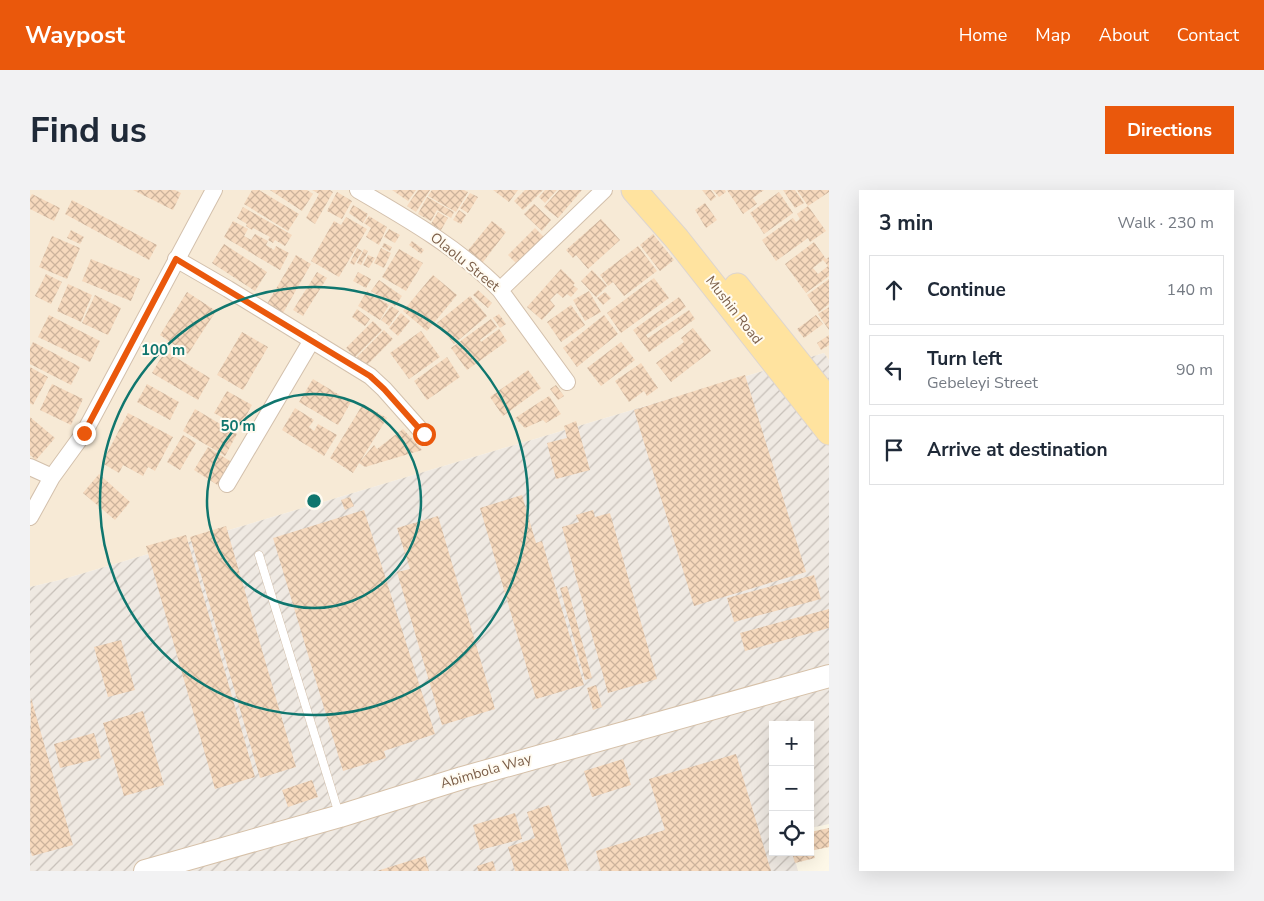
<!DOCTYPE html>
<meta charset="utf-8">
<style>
:root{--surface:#fff;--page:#f2f2f3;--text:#1f2937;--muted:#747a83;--line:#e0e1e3;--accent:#ea580c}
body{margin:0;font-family:"Nunito Sans",sans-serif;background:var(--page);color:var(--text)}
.controls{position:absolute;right:15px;bottom:15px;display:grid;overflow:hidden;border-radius:0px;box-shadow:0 5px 20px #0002}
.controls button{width:45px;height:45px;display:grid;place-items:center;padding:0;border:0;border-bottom:1px solid var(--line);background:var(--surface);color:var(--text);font:25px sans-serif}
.stop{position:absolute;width:15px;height:15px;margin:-11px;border:4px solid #ea580c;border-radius:50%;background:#fff}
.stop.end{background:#ea580c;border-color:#fff;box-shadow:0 1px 5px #0008}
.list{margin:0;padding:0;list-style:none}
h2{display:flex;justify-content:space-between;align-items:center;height:65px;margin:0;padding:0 20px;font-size:21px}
h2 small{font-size:16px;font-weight:400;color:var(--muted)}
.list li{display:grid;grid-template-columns:32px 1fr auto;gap:15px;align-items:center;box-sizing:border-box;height:70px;margin:0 10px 10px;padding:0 10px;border:1px solid var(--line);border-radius:0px}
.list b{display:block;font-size:19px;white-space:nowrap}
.list p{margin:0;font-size:16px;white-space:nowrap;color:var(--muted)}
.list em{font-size:16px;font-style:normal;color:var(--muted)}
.icon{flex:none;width:28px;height:28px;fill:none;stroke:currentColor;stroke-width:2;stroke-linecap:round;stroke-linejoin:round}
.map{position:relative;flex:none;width:799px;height:681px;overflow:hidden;border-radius:0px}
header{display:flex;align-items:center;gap:30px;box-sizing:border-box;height:70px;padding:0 25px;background:var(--accent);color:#fff}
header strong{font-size:24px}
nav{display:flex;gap:28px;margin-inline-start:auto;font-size:18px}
.intro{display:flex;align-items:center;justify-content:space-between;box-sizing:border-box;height:120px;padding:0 30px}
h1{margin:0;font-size:35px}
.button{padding:12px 22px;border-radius:0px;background:var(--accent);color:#fff;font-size:18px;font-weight:700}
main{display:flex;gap:30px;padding:0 30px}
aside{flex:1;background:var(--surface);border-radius:0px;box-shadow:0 5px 20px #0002}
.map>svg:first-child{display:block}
.residential{fill:#f7ead6}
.industrial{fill:url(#industrial-furrows)}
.building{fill:url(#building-cross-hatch);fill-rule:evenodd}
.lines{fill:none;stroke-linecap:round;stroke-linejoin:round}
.lane-casing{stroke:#d3c0ac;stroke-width:9}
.street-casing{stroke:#d3c0ac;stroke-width:18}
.secondary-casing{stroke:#d6c1a9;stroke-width:24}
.primary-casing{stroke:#ddd5d0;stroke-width:27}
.lane{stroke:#fff;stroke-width:8}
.street{stroke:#fff;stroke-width:16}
.secondary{stroke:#fff;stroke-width:22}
.primary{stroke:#ffe39f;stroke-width:25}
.route{stroke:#ea580c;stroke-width:6}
.ring{fill:none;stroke:#0f766e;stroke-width:2.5}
.labels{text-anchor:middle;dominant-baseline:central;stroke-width:4;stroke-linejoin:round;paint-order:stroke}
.street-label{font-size:14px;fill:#7c5f49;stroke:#fffbf1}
.centre{fill:#0f766e;stroke:#fffbf1;stroke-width:2.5}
.ring-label{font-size:15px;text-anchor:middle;font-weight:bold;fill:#0f766e;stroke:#fffbf1;stroke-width:4;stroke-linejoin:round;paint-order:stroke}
</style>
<header>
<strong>Waypost</strong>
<nav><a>Home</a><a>Map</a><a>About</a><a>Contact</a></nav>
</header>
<div class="intro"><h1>Find us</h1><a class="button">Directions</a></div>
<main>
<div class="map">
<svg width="799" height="681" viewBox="0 0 799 681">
<defs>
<pattern id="industrial-furrows" width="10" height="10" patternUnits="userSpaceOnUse" patternTransform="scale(1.25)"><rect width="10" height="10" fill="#efe9e2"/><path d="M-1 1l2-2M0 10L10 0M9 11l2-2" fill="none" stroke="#c7c0b9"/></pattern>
<pattern id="building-cross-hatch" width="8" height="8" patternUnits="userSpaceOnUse" patternTransform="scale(1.25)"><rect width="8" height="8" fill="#f6d9bd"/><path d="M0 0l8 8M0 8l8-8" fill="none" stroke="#ccb39c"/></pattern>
</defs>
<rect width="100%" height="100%" fill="#fef8e8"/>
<path class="residential" d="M0 0H799V170L794 163 34 389 0 397Z"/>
<path class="industrial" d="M794 163 799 170V634L780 638V535H743V662H763L768 681H0V397L34 389Z"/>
<path class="building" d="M103 0H145L151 3 143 20Z
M222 0H229L269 24 258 41 214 14Z
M240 0H277L283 4 272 21Z
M282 0H300L303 2 285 34 276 28 289 4Z
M362 0H386L378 11Z
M388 0H400L386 22 377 16Z
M402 0H434L438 2 426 22 398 6Z
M463 0H488L479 12Z
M495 0H513L493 20 484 11Z
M515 0H527L515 13 509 7Z
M529 0H552L528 28 514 17Z
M672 0H681L686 7 681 11Z
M683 0H695L696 2 689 7Z
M697 0H734L723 8 727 14 713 24Z
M753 0H765L774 13 765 18Z
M767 0H799V2L778 16Z
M307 2 322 11 312 29 297 21Z
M749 2 763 23 734 44 720 23Z
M440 3 448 7 438 23 430 18Z
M2 4 30 18 24 31 0 19V8Z
M397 7 424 22 421 28 407 20 401 31 388 24Z
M42 10 127 55 119 70 35 24Z
M675 13 687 30 676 38 665 20Z
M504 14 521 30 512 41 494 24Z
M323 15 338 24 333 33 319 23Z
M778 16 796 41 780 52 778 48 746 71 732 50 763 28 766 32 770 29 767 24Z
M213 17 262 45 255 56 245 50 243 53 238 50 240 47 223 38 222 40 216 36 217 34 207 28Z
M429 20 436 25 431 34 423 30Z
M408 22 418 28 411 40 401 34Z
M339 26 357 37 349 55 336 47 341 38 334 33Z
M316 27 337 39 309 87 281 71 304 31 311 35Z
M571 29 590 50 558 79 546 65 543 68 536 60Z
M203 31 218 39 214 46 221 50 225 44 238 51 236 55 244 60 246 56 259 63 250 80 194 47Z
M462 31 476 42 450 76 435 64Z
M505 38 515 48 487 74 478 65Z
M359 39 370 45 365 53 354 47Z
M41 40 54 47 50 54 37 48Z
M623 44 644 70 630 81 610 55Z
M22 46 50 58 37 89 9 77Z
M382 51 394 60 391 64 379 55Z
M784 52 796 69 799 67V86L776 103 755 74ZM793 70 798 76 788 84 783 78Z
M354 53 362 57 360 61 352 57Z
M194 54 237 82 225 101 182 73Z
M608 56 627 81 594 106 583 92 578 96 570 85Z
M327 58 332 61 324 75 320 73Z
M351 58 361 63 354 78 344 73Z
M334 59 338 61 331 75 327 73Z
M369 59 393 73 376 101 352 87Z
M266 65 281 74 253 123 237 114Z
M338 65 345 68 339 78 333 75Z
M61 69 110 89 101 111 52 91Z
M531 79 545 93 543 95 548 99 541 107 537 104 533 108 527 103 520 110 525 116 512 130 497 117Z
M562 80 577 96 566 107 551 91Z
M287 82 297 88 273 126 263 120Z
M328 82 341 89 336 98 323 91Z
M16 84 32 92 21 114 5 106Z
M403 85 427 105 397 141 373 121Z
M624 88 639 108 591 143 577 123Z
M799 89V114L789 122 777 105Z
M349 90 372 106 365 116 341 101Z
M38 94 62 105 51 132 27 121Z
M448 100 462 113 458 118 443 105Z
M337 101 359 115 350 130 328 116Z
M559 101 571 122 555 131 543 110Z
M157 102 186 121 158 164 130 145Z
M575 102 581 108 573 115 567 108Z
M65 105 91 118 78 145 52 133Z
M440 106 457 126 424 154 407 133Z
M649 107 656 117 616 145 618 148 659 120 665 129 619 162 603 140Z
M541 115 555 135 531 152 517 132Z
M361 116 369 121 359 136 351 130Z
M799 117V140L788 124Z
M327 119 340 129 335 136 322 127Z
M371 123 380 131 368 146 359 138Z
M469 124 476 134 470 138 463 128Z
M19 125 70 151 60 172 8 147Z
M574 125 588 144 547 177 533 158Z
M786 125 793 134 774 148 767 139Z
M461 129 467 137 450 150 451 152 469 139 477 151 437 180 421 158Z
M343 131 352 140 325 167 316 158Z
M663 138 681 161 641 192 626 173 654 152 651 148Z
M354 140 363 149 336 176 327 167Z
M391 141 410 167 379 189 360 163Z
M212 142 238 157 213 200 187 185Z
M799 145V155L791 160 787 153Z
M3 152 50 177 41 195 0 174V158Z
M591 152 605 170 571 196 557 178Z
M135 161 180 188 168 210 122 183Z
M417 167 430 187 397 210 384 191Z
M611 173 628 198 617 206 614 201 599 212 585 191Z
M0 177 18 187 3 215 0 213Z
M498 180 511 198 473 226 460 207Z
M715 185 776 382 664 416 604 220Z
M283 189 321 212 308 235 269 212Z
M22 194 53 209 41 235 10 220Z
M117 194 149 212 140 230 107 212Z
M526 195 534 206 528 210 520 199Z
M197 201 222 215 210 237 184 223Z
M519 206 531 224 516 233 513 230 495 238 485 228Z
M333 214 357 228 323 283 300 268Z
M265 218 284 230 279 237 284 241 288 234 307 245 294 266 252 240Z
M165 219 207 244 195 266 153 241Z
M98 223 143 247 125 281 108 271 118 277 113 286 93 275 89 283 72 273Z
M0 227 25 248 6 270 0 265Z
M546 231 560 280 526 289 517 253 537 248 534 236Z
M373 239 392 260 335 277 329 273 344 255 347 259Z
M153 245 166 253 150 280 137 272Z
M178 257 203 273 189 296 164 280Z
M69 284 100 312 85 330 53 303Z
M492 305 506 353 512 351 554 495 506 509 450 318Z
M320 307 324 316 315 320 311 310Z
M334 320 405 544 354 561 356 568 313 581 243 348Z
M563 320 565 327 580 323 627 489 578 503 532 337 549 332 546 325Z
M408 326 465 519 412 535 367 382 380 379 367 338Z
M196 336 266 577 230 588 160 347Z
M156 345 225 587 185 599 116 356Z
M784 385 791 409 704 432 697 408Z
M537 396 562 488 555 490 530 398Z
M799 419V438L715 461 710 443Z
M91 450 105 500 78 507 64 457Z
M566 495 572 517 563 520 557 498Z
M1 508 43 655 2 666 0 659Z
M113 521 134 595 94 606 73 533Z
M64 543 71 568 30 578 24 554Z
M706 564 741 681H571L566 661 635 640 619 589Z
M593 569 601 595 562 607 554 581Z
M282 590 288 607 258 617 252 600Z
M519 615 539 681H485L478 657 505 648 497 622Z
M485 623 492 649 450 660 443 635Z
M799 638V657L780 661V642Z
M783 662 785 668 765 673 763 666Z
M395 666 399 681H347Z
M463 671 466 681H448L447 676Z"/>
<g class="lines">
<g class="lane-casing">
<path id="lane" d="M229 365 309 624"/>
</g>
<g class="street-casing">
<path id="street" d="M328 0C378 29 430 59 470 100L537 192
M146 69 198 99 340 186 354 199 394 244
M470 100 574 0
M0 277 22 287
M197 294 282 150
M0 327 22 287 54 243 184 0"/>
</g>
<g class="secondary-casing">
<path id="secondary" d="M115 681 310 626 432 588 799 486"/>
</g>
<g class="primary-casing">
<path id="primary" d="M604 0 647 49 799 242
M707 96 799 211"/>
</g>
<use href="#lane" class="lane"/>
<use href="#street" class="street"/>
<use href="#secondary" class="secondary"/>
<use href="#primary" class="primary"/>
</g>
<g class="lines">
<path class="route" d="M54 243 146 69 340 186 354 199 394 244"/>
</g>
<g class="ring">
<circle cx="284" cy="311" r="107"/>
<circle cx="284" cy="311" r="214"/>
</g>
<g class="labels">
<g class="street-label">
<text transform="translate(435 72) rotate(39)">Olaolu Street</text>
<text transform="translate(704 120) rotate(52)">Mushin Road</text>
<text transform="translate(456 581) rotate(-16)">Abimbola Way</text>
</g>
</g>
<circle cx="284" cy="311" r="8" class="centre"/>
<g class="ring-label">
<text x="133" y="165">100 m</text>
<text x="208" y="241">50 m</text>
</g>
</svg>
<div class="controls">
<button>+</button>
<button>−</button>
<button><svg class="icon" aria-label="locate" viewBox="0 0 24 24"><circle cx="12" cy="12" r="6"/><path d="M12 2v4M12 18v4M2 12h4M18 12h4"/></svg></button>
</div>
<div class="stop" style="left:394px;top:244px"></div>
<div class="stop end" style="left:54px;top:243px"></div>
</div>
<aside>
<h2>3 min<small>Walk · 230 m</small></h2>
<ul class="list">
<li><svg class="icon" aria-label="ahead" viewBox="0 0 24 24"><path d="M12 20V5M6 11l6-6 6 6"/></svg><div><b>Continue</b></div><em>140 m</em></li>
<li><svg class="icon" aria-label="left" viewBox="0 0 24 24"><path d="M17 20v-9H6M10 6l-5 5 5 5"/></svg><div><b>Turn left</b><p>Gebeleyi Street</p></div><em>90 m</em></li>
<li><svg class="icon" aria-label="arrive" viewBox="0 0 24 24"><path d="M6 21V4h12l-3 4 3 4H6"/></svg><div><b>Arrive at destination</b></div></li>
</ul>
</aside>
</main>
